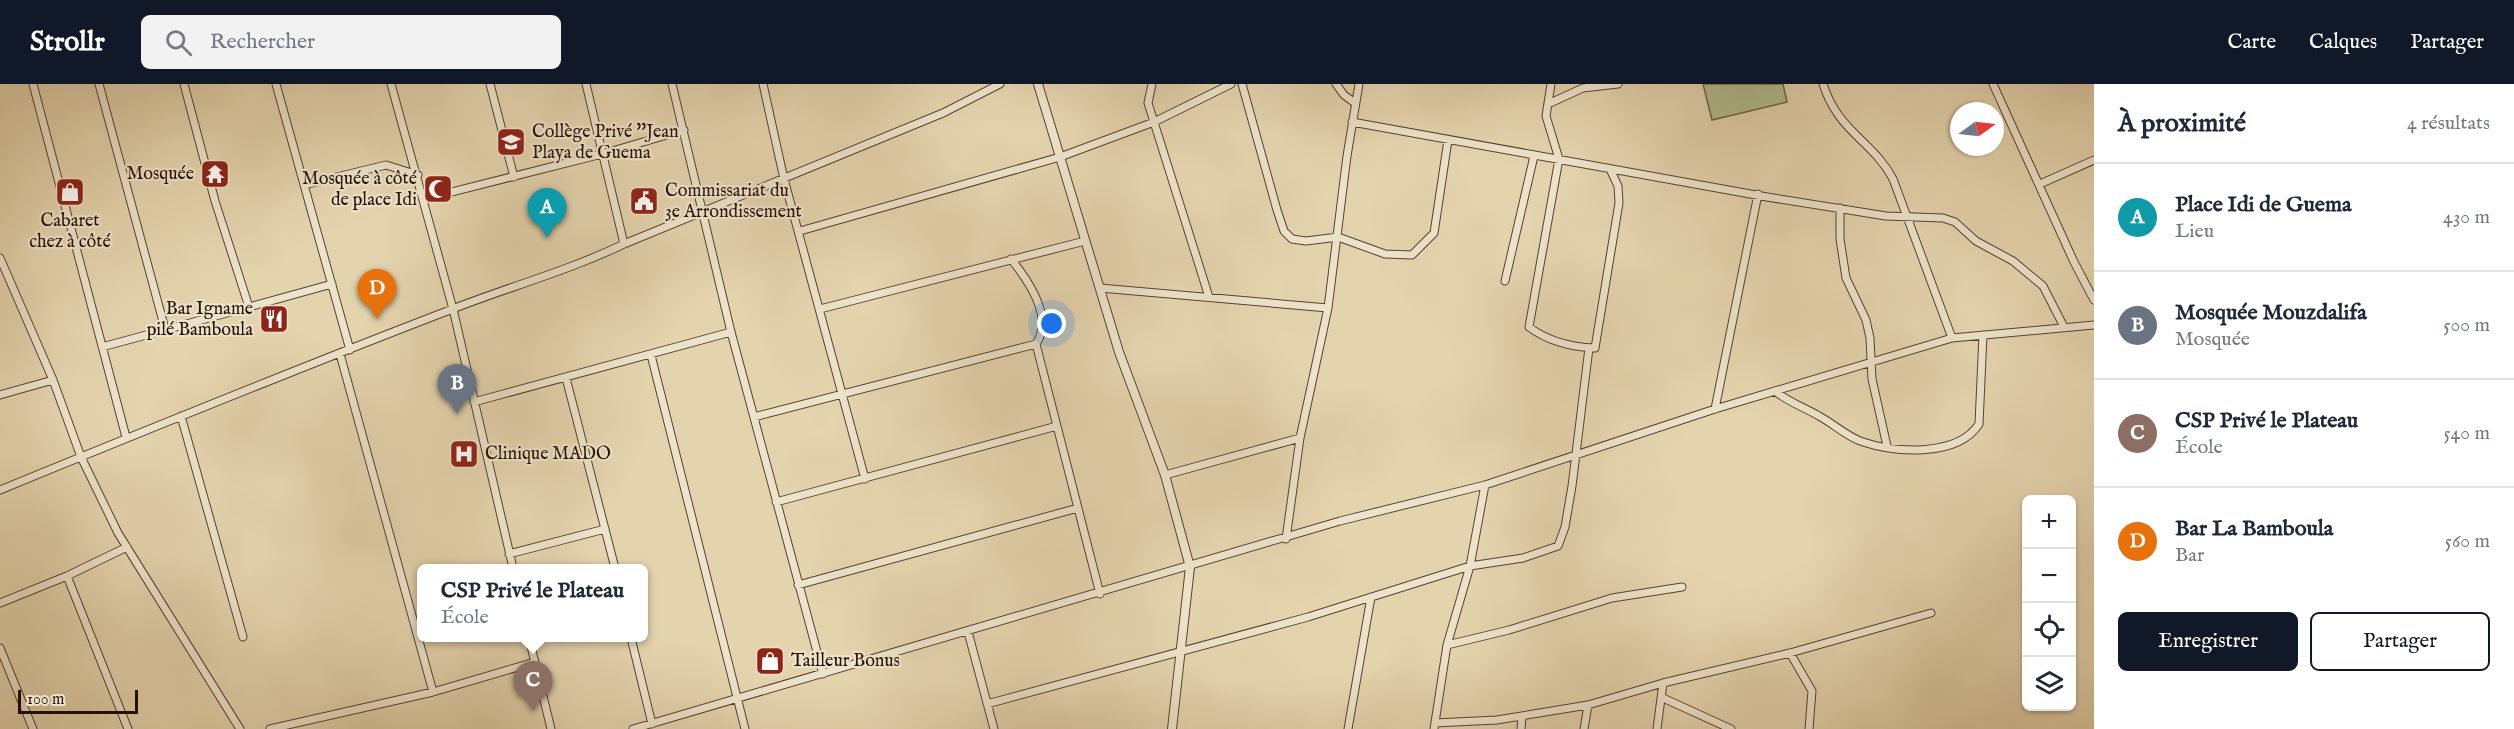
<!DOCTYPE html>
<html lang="fr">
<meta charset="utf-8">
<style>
:root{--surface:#fff;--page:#f2f2f3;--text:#1f2937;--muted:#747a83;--line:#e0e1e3;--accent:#111827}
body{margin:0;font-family:"IM FELL English",serif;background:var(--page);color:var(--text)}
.controls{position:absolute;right:18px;bottom:18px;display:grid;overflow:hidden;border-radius:9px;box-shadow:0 2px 4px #0004}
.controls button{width:54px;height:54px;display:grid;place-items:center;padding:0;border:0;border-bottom:2px solid var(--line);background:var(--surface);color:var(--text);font:30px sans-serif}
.compass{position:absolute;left:1950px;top:18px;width:54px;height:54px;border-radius:50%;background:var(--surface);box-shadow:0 2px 4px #0004;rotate:75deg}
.scale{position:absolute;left:18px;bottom:15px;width:120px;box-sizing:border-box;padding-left:6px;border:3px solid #271007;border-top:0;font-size:16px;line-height:21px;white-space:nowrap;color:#271007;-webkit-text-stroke:4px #ede3ca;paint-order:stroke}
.you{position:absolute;left:1052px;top:240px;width:21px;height:21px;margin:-15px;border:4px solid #fff;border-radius:50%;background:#1a73e8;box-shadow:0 0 0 9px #1a73e833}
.badge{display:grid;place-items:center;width:39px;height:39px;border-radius:50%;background:var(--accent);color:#fff;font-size:20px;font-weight:700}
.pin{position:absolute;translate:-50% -50px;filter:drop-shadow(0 2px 3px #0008)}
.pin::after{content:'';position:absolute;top:32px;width:21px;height:18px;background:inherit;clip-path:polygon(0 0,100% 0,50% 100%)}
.popup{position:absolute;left:417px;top:480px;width:231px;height:78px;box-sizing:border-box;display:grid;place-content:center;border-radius:9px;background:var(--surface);filter:drop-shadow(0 2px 4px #0005);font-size:20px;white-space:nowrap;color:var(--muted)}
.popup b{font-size:22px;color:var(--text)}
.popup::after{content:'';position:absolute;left:50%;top:100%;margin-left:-12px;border:12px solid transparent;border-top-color:var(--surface)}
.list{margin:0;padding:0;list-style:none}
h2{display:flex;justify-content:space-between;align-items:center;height:78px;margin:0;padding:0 24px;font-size:26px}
h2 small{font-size:20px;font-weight:400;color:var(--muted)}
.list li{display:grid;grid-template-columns:39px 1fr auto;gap:18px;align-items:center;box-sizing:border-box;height:108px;padding:0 24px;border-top:2px solid var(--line)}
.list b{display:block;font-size:22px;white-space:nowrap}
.list p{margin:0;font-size:20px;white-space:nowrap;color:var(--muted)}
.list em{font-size:20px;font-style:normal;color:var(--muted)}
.actions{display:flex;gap:12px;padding:18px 24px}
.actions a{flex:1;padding:14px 0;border:2px solid var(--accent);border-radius:9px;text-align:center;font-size:21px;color:var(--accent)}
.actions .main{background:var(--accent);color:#fff}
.icon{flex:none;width:33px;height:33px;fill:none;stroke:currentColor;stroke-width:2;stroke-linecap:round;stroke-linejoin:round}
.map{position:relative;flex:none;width:2094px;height:645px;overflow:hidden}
header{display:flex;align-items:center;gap:36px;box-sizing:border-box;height:84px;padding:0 30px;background:var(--accent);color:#fff}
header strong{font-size:28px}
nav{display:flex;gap:33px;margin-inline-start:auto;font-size:21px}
.search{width:420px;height:54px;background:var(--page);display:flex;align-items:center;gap:15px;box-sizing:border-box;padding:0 21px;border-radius:9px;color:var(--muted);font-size:22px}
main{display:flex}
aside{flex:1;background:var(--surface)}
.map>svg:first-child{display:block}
.green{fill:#b0bd8e;stroke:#6c664a;stroke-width:1.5}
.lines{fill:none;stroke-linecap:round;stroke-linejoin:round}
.minor-casing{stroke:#564131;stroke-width:9}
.tertiary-casing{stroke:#564131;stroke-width:10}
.minor{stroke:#ede3ca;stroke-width:7}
.tertiary{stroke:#ede3ca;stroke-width:8}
.labels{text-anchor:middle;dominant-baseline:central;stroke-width:4.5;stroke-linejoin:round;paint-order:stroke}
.poi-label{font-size:18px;fill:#271007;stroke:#ede3ca;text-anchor:start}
</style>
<header>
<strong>Strollr</strong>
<div class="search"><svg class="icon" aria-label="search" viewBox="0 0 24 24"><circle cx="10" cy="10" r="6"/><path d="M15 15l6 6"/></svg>Rechercher</div>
<nav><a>Carte</a><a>Calques</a><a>Partager</a></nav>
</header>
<main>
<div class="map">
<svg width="2094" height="645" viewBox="0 0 2094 645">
<rect width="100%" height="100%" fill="#e4d4ae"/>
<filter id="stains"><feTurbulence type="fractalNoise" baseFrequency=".00333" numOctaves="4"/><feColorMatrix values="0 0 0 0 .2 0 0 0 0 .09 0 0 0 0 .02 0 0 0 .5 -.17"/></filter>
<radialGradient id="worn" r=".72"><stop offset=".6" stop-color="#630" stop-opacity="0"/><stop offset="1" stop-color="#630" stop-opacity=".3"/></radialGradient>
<path class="green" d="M1703 0H1783L1787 18 1712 36Z"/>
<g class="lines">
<g class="minor-casing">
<path id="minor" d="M33 0 126 353
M99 0 165 245
M184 0 215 117 249 223 332 200
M276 0 350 266
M391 0 453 225 513 484
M490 0 514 93
M586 0 624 160
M672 0 731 248 823 590
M763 0 784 95 865 395
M1152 0 1148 19 1209 213
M1242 0 1277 126 1284 147 1292 155 1306 157 1338 153 1385 170 1412 171 1434 149 1448 56
M1336 0 1344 11 1355 19
M1551 0 1546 32 1559 75 1529 243C1549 258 1571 263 1595 264L1619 119 1618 102 1610 85
M1823 0C1838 48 1874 58 1893 95L1952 254
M1993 0 2074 178 2094 216
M1548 20 1583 4 1618 0
M1352 38 1767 113 1886 132 1943 134 1955 138 1976 157 2013 177 2043 202 2064 243
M2040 100 2094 76
M304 101 386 81 418 91
M424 115 602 70 684 46
M1840 124V155L1846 194 1866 236 1870 254 1872 295 1887 362
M800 147 1060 73 1154 38 1231 0
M0 174 53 296 81 373 118 449 240 645
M1505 197 1534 72
M1100 204 1328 224
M820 225 1085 157
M1036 260 1100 510
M102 263 249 223
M340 270 433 608
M651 271 745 645
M566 294 615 484
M1775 307C1788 318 1804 323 1819 332 1834 340 1847 353 1863 358 1896 369 1958 373 1979 340L1983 251
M0 311 53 296
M474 318 731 248
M1715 325 1758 110
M181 332 243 553
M754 333 1036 260C1054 234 1028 196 1011 175
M1165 391 1300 354
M1485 401 1715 325 1952 254 2094 241
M0 406C149 345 299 284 450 226 508 203 568 187 624 160L943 29 1000 0
M776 418 1057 342
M1286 455 1300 354 1328 224 1347 72 1359 0
M509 470 605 445
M67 492 128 645
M798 501 1078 424
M0 519 67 492 127 463
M968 548 994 645
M529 554 551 645
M631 554 652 640
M1447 561 1509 546 1612 514 1682 503
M0 564 33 645
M1790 569 1812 607 1809 645
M1663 614 1731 645
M987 620 1308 533 1470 482 1523 474 1558 462 1565 443 1572 402 1589 264
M1435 639 1497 636 1588 621 1663 599 1790 569 1931 529
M270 645 433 608 535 578
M633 645 1340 437 1485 401 1470 482 1447 561 1434 645
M1348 645 1371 513
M1521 645 1522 632
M1584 645 1588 621
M1657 645 1663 599"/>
</g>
<g class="tertiary-casing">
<path id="tertiary" d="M1038 0 1119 268 1165 391 1190 483 1172 645"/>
</g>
<use href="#minor" class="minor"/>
<use href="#tertiary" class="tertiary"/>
</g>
<defs>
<g id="school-square" transform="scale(1.5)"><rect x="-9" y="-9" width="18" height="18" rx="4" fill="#8f2418" stroke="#ede3ca"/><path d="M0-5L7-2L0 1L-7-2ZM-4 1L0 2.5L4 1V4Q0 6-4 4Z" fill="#fff"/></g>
<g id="temple-square" transform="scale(1.5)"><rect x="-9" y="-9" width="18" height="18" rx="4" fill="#8f2418" stroke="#ede3ca"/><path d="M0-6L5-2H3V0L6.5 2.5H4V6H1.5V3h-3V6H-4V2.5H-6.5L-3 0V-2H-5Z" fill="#fff"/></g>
<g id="mosque-square" transform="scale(1.5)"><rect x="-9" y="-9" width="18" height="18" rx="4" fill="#8f2418" stroke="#ede3ca"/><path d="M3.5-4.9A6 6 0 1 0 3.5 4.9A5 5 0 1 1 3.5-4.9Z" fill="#fff"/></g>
<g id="shop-square" transform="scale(1.5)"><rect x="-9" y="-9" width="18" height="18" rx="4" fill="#8f2418" stroke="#ede3ca"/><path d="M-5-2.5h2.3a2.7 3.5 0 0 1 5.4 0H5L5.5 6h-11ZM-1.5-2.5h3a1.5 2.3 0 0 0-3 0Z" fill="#fff"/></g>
<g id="civic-square" transform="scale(1.5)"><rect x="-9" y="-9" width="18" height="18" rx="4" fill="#8f2418" stroke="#ede3ca"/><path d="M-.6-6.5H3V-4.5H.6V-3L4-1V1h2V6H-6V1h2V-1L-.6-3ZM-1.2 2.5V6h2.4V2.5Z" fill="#fff"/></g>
<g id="restaurant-square" transform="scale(1.5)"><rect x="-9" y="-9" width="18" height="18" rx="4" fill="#8f2418" stroke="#ede3ca"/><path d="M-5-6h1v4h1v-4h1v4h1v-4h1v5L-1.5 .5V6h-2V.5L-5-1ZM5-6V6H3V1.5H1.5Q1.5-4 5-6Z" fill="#fff"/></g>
<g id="hospital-square" transform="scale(1.5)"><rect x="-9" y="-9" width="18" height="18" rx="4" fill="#8f2418" stroke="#ede3ca"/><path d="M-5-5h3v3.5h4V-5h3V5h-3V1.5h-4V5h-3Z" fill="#fff"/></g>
</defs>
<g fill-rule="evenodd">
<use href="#school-square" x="511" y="58"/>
<use href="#temple-square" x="215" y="90"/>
<use href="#mosque-square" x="438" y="105"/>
<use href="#shop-square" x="70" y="108"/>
<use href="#civic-square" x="644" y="117"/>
<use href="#restaurant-square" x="274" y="235"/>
<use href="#hospital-square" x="464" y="370"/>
<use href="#shop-square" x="770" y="577"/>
</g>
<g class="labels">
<g class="poi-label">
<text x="532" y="48">Collège Privé ''Jean<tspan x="532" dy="21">Playa de Guema</tspan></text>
<text x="194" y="90" text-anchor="end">Mosquée</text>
<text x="417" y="95" text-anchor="end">Mosquée à côté<tspan x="417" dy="21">de place Idi</tspan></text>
<text x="665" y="107">Commissariat du<tspan x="665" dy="21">3e Arrondissement</tspan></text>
<text x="70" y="137" text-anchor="middle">Cabaret<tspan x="70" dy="21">chez à côté</tspan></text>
<text x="253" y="225" text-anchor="end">Bar Igname<tspan x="253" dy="21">pilé Bamboula</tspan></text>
<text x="485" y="370">Clinique MADO</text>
<text x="791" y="577">Tailleur Bonus</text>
</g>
</g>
<rect width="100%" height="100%" filter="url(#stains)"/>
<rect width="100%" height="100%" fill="url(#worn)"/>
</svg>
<div class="controls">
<button>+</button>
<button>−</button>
<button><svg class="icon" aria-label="locate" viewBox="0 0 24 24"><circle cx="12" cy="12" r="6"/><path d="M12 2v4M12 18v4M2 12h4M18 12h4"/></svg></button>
<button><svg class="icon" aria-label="layers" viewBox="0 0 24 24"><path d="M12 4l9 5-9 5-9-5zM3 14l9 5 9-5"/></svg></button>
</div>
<svg class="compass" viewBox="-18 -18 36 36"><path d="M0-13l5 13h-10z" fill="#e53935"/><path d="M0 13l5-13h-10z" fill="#747a83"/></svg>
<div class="scale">100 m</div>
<div class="you"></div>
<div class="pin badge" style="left:547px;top:154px;background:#0f9aa8">A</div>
<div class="pin badge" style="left:457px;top:330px;background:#6b7280">B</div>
<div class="pin badge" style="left:533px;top:627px;background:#8d6e63">C</div>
<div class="popup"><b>CSP Privé le Plateau</b>École</div>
<div class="pin badge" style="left:377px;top:235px;background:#e8710a">D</div>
</div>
<aside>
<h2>À proximité<small>4 résultats</small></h2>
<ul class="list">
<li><span class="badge" style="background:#0f9aa8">A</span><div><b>Place Idi de Guema</b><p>Lieu</p></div><em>430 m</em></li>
<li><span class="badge" style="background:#6b7280">B</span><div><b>Mosquée Mouzdalifa</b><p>Mosquée</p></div><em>500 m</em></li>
<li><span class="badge" style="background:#8d6e63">C</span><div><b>CSP Privé le Plateau</b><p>École</p></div><em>540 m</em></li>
<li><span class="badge" style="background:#e8710a">D</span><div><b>Bar La Bamboula</b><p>Bar</p></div><em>560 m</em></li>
</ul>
<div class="actions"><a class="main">Enregistrer</a><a>Partager</a></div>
</aside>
</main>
